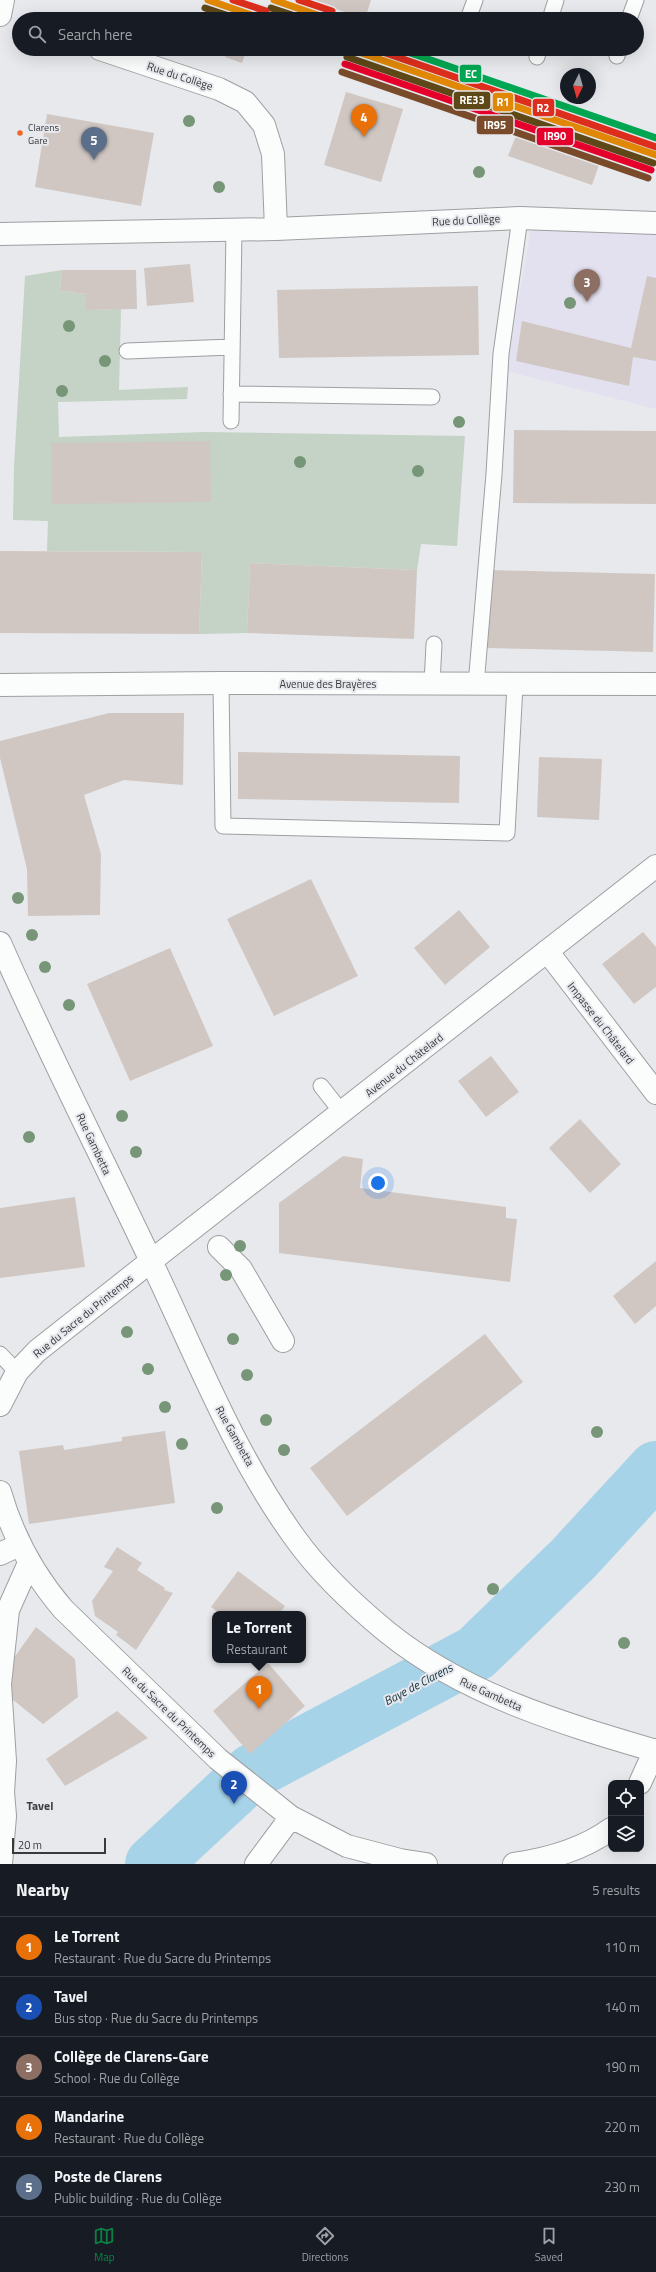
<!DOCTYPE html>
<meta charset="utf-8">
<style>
:root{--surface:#171b24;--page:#20242c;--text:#f1f3f6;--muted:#9ea1a6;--line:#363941;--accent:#0b8043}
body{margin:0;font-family:"Titillium Web",sans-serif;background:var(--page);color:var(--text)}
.controls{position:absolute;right:12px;bottom:12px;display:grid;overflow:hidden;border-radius:8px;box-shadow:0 4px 16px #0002}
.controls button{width:36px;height:36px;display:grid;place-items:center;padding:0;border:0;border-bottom:1px solid var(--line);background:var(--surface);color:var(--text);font:20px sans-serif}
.compass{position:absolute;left:560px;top:68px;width:36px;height:36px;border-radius:50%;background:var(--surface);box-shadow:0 4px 16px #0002;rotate:185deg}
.scale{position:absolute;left:12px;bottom:10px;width:94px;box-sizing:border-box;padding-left:4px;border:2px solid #38393b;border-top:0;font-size:11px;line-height:14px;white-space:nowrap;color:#38393b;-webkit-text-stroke:3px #e6e8ed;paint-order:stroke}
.you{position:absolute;left:378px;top:1183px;width:14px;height:14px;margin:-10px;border:3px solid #fff;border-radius:50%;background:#1a73e8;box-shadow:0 0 0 6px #1a73e833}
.badge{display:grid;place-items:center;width:26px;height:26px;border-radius:50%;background:var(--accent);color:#fff;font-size:13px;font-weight:700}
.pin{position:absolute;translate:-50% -33px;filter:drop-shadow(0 1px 2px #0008)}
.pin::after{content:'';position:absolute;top:21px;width:14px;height:12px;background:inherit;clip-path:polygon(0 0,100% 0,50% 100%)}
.popup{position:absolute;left:212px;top:1611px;width:94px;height:52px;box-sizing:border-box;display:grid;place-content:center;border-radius:8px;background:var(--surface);filter:drop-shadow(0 1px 3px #0005);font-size:13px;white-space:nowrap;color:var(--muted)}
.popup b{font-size:15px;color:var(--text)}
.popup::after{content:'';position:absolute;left:50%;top:100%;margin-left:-8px;border:8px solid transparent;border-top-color:var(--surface)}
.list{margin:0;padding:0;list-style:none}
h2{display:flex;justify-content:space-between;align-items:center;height:52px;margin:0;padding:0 16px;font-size:17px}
h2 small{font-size:13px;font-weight:400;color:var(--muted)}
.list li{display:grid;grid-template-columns:26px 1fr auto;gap:12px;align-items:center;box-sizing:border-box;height:60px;padding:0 16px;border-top:1px solid var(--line)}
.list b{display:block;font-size:15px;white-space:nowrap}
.list p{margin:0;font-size:13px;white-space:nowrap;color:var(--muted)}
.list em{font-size:13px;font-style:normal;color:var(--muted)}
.icon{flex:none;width:22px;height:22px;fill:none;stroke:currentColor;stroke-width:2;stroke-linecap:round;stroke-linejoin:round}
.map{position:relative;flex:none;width:656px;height:1864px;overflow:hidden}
.search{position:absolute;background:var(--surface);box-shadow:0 4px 16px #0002;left:12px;right:12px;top:12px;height:44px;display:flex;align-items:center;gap:10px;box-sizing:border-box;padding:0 14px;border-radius:22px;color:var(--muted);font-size:15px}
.sheet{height:352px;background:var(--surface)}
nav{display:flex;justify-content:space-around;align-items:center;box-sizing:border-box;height:56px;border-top:1px solid var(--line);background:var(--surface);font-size:11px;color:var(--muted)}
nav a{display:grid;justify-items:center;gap:2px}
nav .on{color:var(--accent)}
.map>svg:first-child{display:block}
.education{fill:#e3e1ef}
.green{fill:#c4d3c5}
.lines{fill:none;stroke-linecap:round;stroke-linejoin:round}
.river{stroke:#a7d3e8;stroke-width:56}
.building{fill:#d0c7c3}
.lane-casing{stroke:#9d9fa1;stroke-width:17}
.street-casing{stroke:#9d9fa1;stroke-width:24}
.secondary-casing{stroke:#9d9fa1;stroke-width:24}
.lane{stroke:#fbfcfc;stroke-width:15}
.street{stroke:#fbfcfc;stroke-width:22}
.secondary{stroke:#fbfcfc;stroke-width:22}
.rail-1-casing{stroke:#e6e8ed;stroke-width:10}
.rail-2-casing{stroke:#e6e8ed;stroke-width:10}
.rail-3-casing{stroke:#e6e8ed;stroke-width:10}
.rail-4-casing{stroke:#e6e8ed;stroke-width:10}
.rail-5-casing{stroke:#e6e8ed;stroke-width:10}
.rail-6-casing{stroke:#e6e8ed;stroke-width:10}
.rail-1{stroke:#e08806;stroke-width:7}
.rail-2{stroke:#5f4817;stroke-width:7}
.rail-3{stroke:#dd2e1d;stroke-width:7}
.rail-4{stroke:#e4002b;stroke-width:7}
.rail-5{stroke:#00a651;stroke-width:7}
.rail-6{stroke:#7a4b2a;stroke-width:7}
.tree{fill:#779577}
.bus-dot{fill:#f26522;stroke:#e6e8ed;stroke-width:1.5}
.labels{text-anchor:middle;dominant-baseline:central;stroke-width:4;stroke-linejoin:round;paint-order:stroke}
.bus-label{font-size:10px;fill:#38393b;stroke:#e6e8ed;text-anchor:start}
.street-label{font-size:11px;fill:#38393b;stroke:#e6e8ed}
.water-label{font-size:12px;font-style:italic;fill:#12313d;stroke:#e6e8ed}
.neighbourhood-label{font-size:12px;font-weight:bold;fill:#3b3d41;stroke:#e6e8ed}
.line-badge{stroke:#e6e8ed;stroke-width:1.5}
.badge-label{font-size:11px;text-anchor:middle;font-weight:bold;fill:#fff}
</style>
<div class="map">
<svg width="656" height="1864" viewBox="0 0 656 1864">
<rect width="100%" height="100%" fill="#e7e9ec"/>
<path class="education" d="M531 229 656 232V409L506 371Z"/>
<path class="green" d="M62 270 60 291 86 294V310L121 309 119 390 188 387 187 399 58 402 59 437 204 432 465 436 457 546 421 544 417 570 250 563 247 633 199 634 202 552 47 551 48 521 13 520 14 467 25 276Z"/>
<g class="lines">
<path class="river" d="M153 1864 252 1772 476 1653 573 1559 656 1469"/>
</g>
<path class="building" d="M310 0H371L365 19Z
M228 49H247L242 63 225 57Z
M346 92 403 109 381 182 324 165Z
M47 114 154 133 141 206 35 187Z
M517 133 600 162 592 185 508 156Z
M190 264 194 302 147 306 144 268Z
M62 270H136L137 309 86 310V294L60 291Z
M647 276 656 278V361L633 357 629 386 516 361 522 321 631 348Z
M478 286 479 355 279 358 277 290Z
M514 430 656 431V504L513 503Z
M210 441 211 502 51 504V443Z
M0 551 202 552 199 634 0 633Z
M250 563 417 570 414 639 247 633Z
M489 570 655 574 653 652 487 648Z
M109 713H184L183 785 124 780 84 795 101 854 100 915 28 916 27 869 0 758V741Z
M238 752 460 756 459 803 238 799Z
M539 757 602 759 599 820 537 817Z
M311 879 358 976 274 1016 227 919Z
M459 910 490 947 445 985 414 948Z
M643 932 656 947V987L634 1004 602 964Z
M170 948 213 1046 130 1081 87 984Z
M491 1056 519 1092 486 1117 458 1081Z
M580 1119 621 1164 590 1193 549 1148Z
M343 1156 363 1159 360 1188 506 1207V1218L517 1219 510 1282 279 1253V1203Z
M75 1197 85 1267 0 1278V1208Z
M656 1261V1306L635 1324 613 1296Z
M485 1334 523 1382 347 1516 310 1468Z
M165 1431 175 1503 29 1524 19 1451 63 1445 64 1450 122 1441V1437Z
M117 1547 142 1563 137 1570 165 1588 164 1590 173 1593 136 1650 116 1635 118 1632 95 1616 92 1601 113 1571 104 1567Z
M238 1571 285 1606 279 1614H220L211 1607Z
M36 1627 75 1659 78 1697 43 1724 7 1695 8 1666Z
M268 1663 305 1706 250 1754 213 1711Z
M117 1711 148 1738 65 1786 46 1759Z"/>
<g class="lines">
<g class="lane-casing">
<path id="lane" d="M468 19 475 0
M550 19 556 0
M629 19 636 0
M617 56 619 49
M537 57 539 49
M127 351 232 347
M231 394 432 397
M231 421 234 230
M221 683 223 826 507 833 515 685
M432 684 434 644
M476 685 494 474 501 354 520 218
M321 1086 343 1114
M0 1354 17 1372"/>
</g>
<g class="street-casing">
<path id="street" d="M100 49 219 89 245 102 264 125 273 154 276 229
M0 234 276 229 520 218 656 223
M0 685 221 683 656 684
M547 951 656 1093
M219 1247 241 1269 283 1341
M0 1405 17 1372 37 1351 151 1261
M0 1492C13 1537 33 1574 63 1609L218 1759 291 1817 347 1846 400 1860 426 1864
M0 1554 19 1545
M640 1783 655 1750
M1 1864 5 1816 3 1792 5 1761 0 1684 8 1610 29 1563
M256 1864 291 1817
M514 1864C549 1859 582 1850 611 1829"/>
</g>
<g class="secondary-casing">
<path id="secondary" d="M0 15 3 0
M0 943C47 1050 101 1155 151 1261 195 1353 234 1454 295 1538 320 1573 353 1604 387 1632 465 1695 561 1723 656 1751
M151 1261 656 866"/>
</g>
<use href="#lane" class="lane"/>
<use href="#street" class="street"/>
<use href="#secondary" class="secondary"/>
<g class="rail-1-casing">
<path id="rail-1" d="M208 0 263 19
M274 0 329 19
M350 49 656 155"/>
</g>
<g class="rail-2-casing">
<path id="rail-2" d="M205 8 238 19
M271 8 304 19
M347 57 653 163"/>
</g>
<g class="rail-3-casing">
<path id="rail-3" d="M233 0 266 11
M299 0 332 11
M374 49 656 147"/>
</g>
<g class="rail-4-casing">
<path id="rail-4" d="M345 64 651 170"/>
</g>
<g class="rail-5-casing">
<path id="rail-5" d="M399 49 656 138"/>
</g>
<g class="rail-6-casing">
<path id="rail-6" d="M342 72 648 178"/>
</g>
<use href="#rail-1" class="rail-1"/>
<use href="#rail-2" class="rail-2"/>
<use href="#rail-3" class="rail-3"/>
<use href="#rail-4" class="rail-4"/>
<use href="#rail-5" class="rail-5"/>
<use href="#rail-6" class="rail-6"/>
</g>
<g class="tree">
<circle cx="189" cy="121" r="6"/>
<circle cx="479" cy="172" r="6"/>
<circle cx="219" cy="187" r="6"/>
<circle cx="570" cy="303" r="6"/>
<circle cx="69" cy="326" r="6"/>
<circle cx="105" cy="361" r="6"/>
<circle cx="62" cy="391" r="6"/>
<circle cx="459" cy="422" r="6"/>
<circle cx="300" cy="462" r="6"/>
<circle cx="418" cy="471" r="6"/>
<circle cx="18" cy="898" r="6"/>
<circle cx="32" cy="935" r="6"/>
<circle cx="45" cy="967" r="6"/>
<circle cx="69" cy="1005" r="6"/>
<circle cx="122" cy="1116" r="6"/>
<circle cx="29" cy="1137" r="6"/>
<circle cx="136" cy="1152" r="6"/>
<circle cx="240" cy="1246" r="6"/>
<circle cx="226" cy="1275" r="6"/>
<circle cx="127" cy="1332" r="6"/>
<circle cx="233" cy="1339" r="6"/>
<circle cx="148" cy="1369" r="6"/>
<circle cx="247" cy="1375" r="6"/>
<circle cx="165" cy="1407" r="6"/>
<circle cx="266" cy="1420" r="6"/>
<circle cx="597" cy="1432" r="6"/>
<circle cx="182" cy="1444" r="6"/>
<circle cx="284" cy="1450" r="6"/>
<circle cx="217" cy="1508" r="6"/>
<circle cx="493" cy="1589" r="6"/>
<circle cx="624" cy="1643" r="6"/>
</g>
<circle class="bus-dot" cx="20" cy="133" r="3.5"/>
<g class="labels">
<g class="bus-label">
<text x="28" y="127">Clarens<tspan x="28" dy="13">Gare</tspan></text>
</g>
<g class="street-label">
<text transform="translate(180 76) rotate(18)">Rue du Collège</text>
<text transform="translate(466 220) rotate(-3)">Rue du Collège</text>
<text x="328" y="684">Avenue des Brayères</text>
<text transform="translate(601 1023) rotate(52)">Impasse du Châtelard</text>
<text transform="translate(404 1065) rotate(-38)">Avenue du Châtelard</text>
<text transform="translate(94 1144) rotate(65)">Rue Gambetta</text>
<text transform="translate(83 1316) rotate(-39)">Rue du Sacre du Printemps</text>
<text transform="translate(235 1436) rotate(61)">Rue Gambetta</text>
<text transform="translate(491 1694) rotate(24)">Rue Gambetta</text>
<text transform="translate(169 1712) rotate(44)">Rue du Sacre du Printemps</text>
</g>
<g class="water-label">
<text transform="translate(418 1684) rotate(-28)">Baye de Clarens</text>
</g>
<g class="neighbourhood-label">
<text x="40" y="1805">Tavel</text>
</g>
</g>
<g class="line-badge">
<rect x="459" y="64" width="23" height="19" rx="4" fill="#00a651"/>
<rect x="453" y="91" width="38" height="19" rx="4" fill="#5f4817"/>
<rect x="492" y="92" width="22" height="20" rx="4" fill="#e08806"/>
<rect x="532" y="98" width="23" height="19" rx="4" fill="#dd2e1d"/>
<rect x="476" y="115" width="38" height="20" rx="4" fill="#7a4b2a"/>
<rect x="536" y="127" width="38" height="19" rx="4" fill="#e4002b"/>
</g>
<g class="badge-label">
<text x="471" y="78">EC</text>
<text x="472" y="104">RE33</text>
<text x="503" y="106">R1</text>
<text x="543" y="112">R2</text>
<text x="495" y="129">IR95</text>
<text x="555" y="140">IR90</text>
</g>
</svg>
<div class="controls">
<button><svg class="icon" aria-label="locate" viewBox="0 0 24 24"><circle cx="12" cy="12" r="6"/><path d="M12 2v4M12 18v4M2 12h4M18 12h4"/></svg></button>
<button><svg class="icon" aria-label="layers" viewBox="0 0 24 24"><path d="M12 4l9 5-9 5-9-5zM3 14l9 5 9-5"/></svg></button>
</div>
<svg class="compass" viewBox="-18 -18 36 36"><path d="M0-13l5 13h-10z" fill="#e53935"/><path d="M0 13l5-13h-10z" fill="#9ea1a6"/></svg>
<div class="scale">20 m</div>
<div class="you"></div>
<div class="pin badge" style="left:259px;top:1709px;background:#e8710a">1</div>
<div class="popup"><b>Le Torrent</b>Restaurant</div>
<div class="pin badge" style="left:234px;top:1804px;background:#1a4fb4">2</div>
<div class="pin badge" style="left:587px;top:302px;background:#8d6e63">3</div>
<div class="pin badge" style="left:364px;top:137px;background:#e8710a">4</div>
<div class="pin badge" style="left:94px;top:160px;background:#5c6f8a">5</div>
<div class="search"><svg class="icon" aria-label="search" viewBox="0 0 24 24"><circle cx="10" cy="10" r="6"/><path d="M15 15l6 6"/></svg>Search here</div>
</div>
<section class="sheet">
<h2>Nearby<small>5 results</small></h2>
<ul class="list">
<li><span class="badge" style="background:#e8710a">1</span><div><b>Le Torrent</b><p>Restaurant · Rue du Sacre du Printemps</p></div><em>110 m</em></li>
<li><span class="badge" style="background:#1a4fb4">2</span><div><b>Tavel</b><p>Bus stop · Rue du Sacre du Printemps</p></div><em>140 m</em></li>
<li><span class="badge" style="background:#8d6e63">3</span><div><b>Collège de Clarens-Gare</b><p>School · Rue du Collège</p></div><em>190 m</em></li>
<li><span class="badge" style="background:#e8710a">4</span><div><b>Mandarine</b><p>Restaurant · Rue du Collège</p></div><em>220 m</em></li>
<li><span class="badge" style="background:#5c6f8a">5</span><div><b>Poste de Clarens</b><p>Public building · Rue du Collège</p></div><em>230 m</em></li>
</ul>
</section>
<nav>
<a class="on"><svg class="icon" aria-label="map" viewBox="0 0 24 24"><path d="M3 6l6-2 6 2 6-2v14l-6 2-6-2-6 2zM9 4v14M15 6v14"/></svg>Map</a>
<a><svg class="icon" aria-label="directions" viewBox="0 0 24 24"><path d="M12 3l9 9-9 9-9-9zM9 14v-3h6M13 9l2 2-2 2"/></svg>Directions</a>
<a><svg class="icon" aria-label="saved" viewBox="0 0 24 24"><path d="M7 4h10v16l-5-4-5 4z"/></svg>Saved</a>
</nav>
